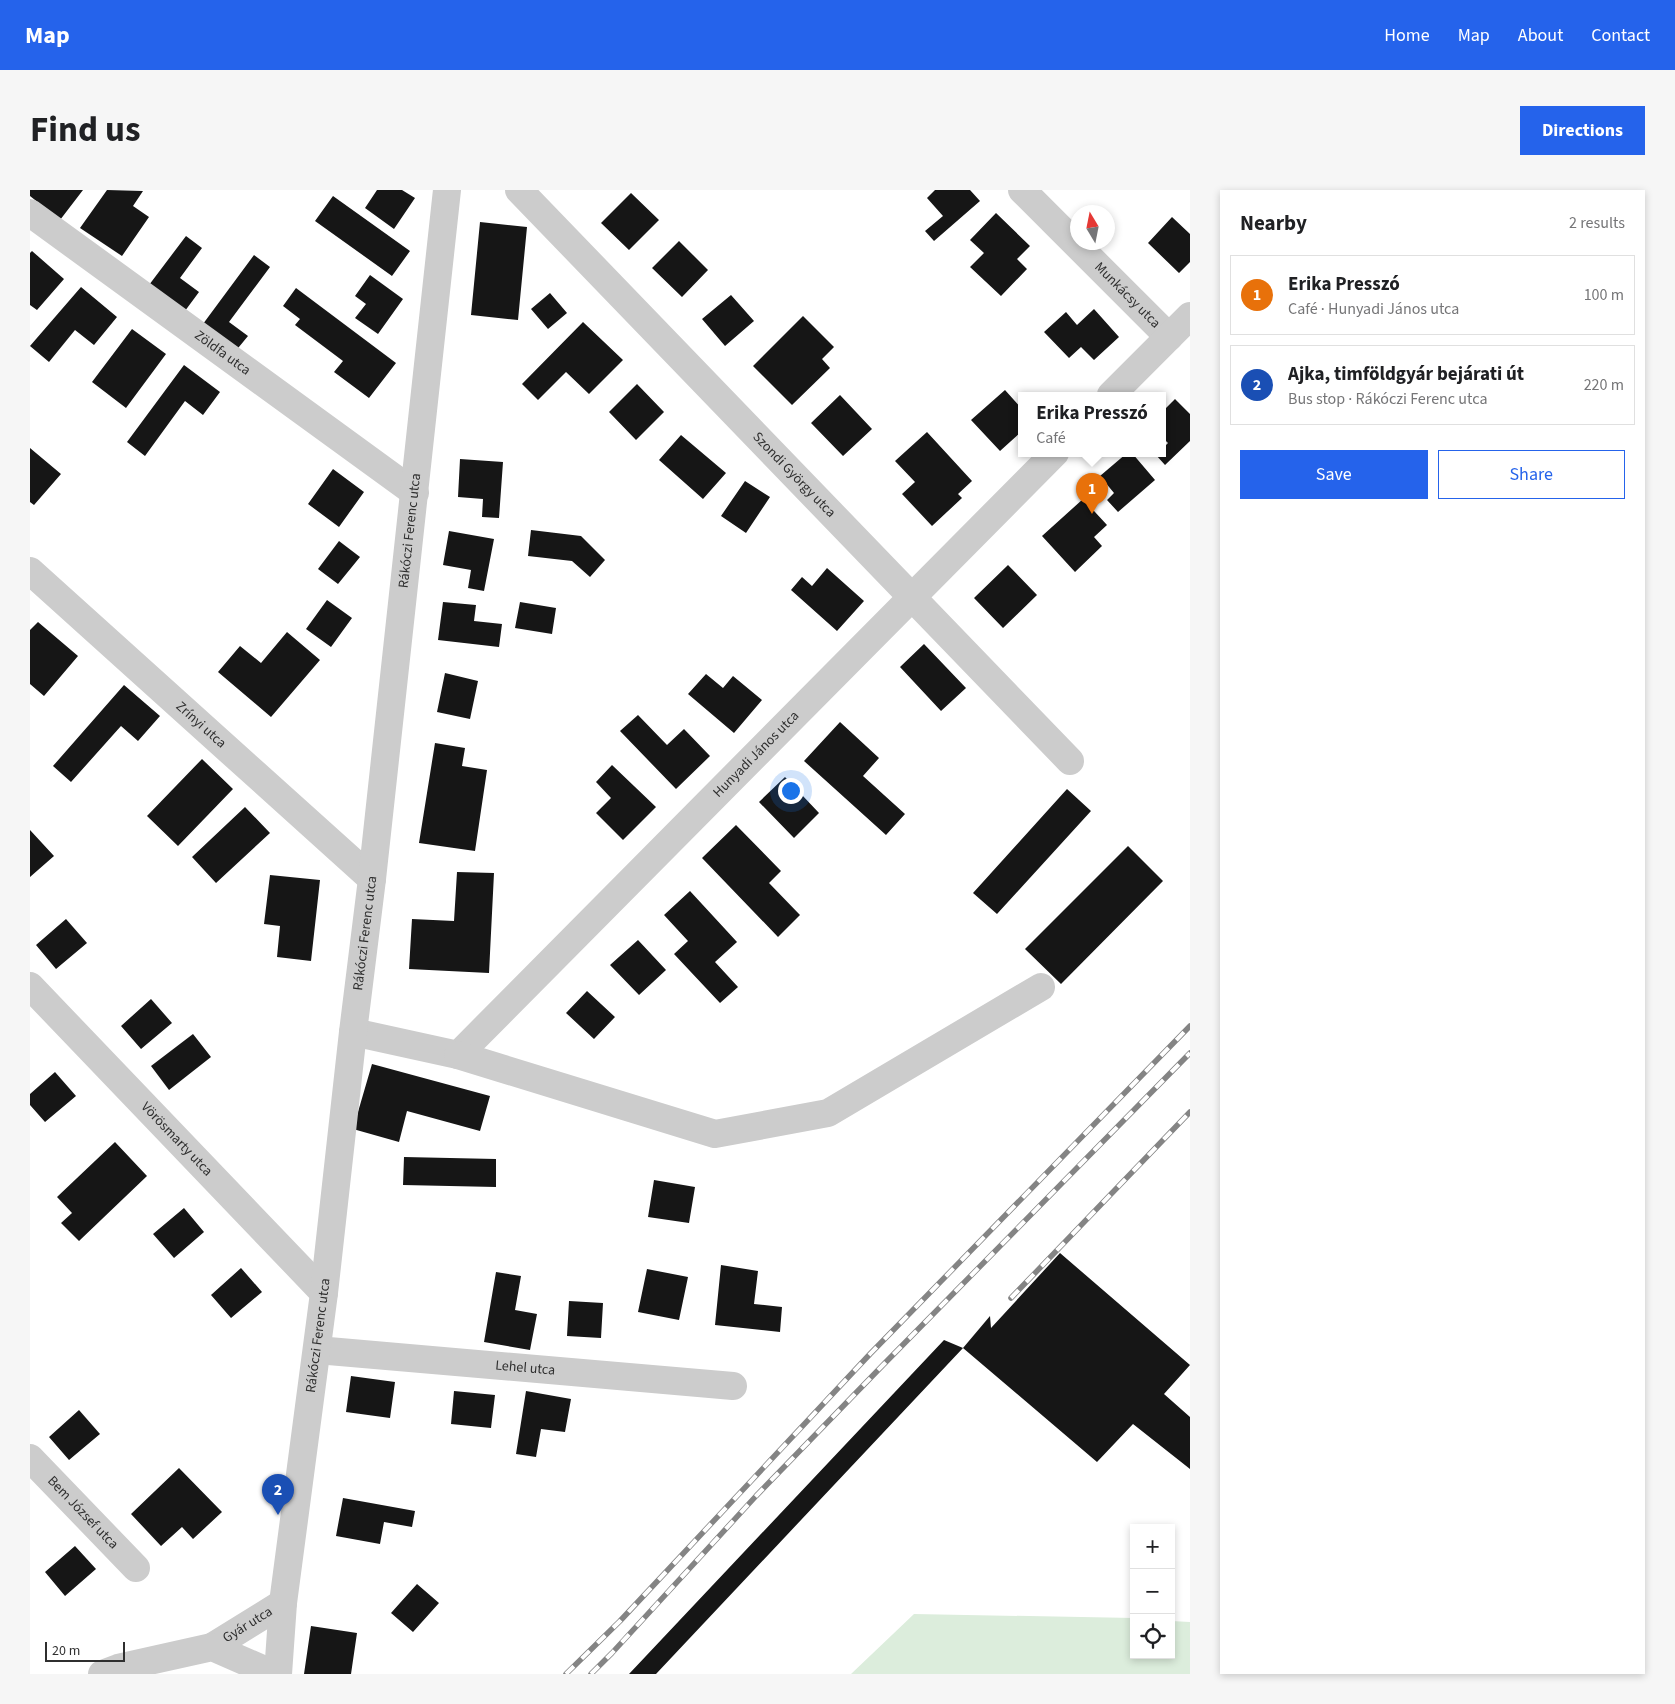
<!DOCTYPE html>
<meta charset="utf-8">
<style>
:root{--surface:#fff;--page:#f6f6f6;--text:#202124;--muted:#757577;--line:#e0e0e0;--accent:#2563eb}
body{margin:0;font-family:"Source Sans 3",sans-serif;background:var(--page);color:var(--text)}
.controls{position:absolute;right:15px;bottom:15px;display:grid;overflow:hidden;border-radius:0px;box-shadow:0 2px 8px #0003}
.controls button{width:45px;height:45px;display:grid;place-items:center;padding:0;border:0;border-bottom:1px solid var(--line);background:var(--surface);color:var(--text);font:25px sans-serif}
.compass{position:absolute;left:1040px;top:15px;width:45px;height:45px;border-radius:50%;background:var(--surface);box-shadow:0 2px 8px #0003;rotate:350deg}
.scale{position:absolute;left:15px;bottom:12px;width:80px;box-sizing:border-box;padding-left:5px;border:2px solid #2f2f2f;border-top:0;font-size:14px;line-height:18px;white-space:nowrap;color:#2f2f2f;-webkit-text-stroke:4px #fff;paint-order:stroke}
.you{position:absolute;left:760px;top:600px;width:18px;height:18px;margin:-12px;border:4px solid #fff;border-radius:50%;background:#1a73e8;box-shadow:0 0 0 8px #1a73e833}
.badge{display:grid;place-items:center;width:32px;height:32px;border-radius:50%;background:var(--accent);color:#fff;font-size:16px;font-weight:700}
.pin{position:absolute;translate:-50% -41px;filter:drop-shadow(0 1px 2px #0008)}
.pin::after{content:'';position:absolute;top:26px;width:18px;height:15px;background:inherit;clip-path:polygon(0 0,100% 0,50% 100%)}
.popup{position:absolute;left:988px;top:202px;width:148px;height:65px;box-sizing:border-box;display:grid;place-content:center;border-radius:0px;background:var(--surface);filter:drop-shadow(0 1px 4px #0005);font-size:16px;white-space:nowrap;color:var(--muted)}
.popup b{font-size:19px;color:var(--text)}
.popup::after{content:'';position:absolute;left:50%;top:100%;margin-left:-10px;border:10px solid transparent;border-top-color:var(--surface)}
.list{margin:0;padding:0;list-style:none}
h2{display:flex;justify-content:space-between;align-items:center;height:65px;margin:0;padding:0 20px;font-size:21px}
h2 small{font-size:16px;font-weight:400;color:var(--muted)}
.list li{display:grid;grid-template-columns:32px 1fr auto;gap:15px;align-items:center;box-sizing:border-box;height:80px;margin:0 10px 10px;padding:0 10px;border:1px solid var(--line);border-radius:0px}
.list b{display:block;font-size:19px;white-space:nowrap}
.list p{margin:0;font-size:16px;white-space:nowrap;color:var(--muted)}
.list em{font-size:16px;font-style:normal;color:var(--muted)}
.actions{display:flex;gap:10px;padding:15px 20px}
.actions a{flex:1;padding:11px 0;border:1px solid var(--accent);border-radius:0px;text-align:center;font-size:18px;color:var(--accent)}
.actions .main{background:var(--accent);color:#fff}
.icon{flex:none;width:28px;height:28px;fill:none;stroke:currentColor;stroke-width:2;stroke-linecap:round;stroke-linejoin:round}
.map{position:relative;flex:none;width:1160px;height:1484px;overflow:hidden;border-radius:0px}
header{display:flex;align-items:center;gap:30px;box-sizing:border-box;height:70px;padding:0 25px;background:var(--accent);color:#fff}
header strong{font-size:24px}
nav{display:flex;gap:28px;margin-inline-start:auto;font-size:18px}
.intro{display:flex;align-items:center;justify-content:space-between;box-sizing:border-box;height:120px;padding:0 30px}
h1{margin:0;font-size:35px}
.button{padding:12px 22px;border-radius:0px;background:var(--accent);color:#fff;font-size:18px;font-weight:700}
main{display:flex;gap:30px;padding:0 30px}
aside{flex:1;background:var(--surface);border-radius:0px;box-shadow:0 2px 8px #0003}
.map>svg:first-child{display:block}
.green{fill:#dceddc}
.building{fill:#161616}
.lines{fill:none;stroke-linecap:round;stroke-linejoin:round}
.minor{stroke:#ccc;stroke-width:28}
.rail-casing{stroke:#848484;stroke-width:5.5}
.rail{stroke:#fff;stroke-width:4;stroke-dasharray:11;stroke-linecap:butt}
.labels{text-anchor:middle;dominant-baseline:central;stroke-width:5;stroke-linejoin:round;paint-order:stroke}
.street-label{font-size:14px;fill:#2f2f2f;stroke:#fff}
</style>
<header>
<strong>Map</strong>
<nav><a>Home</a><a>Map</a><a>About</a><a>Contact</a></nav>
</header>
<div class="intro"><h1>Find us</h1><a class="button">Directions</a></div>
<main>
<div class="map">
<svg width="1160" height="1484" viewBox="0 0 1160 1484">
<rect width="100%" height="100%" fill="#fff"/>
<path class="green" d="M884 1424 1104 1428V1465H1141V1431L1160 1432V1484H821Z"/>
<path class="building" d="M0 0H53L30 30 0 6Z
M77 0 113 1 103 16 119 27 92 66 50 38Z
M347 0H372L385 8 364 39 335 18Z
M905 0H940L950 11 904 51 895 41 913 26 897 8Z
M601 3 629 30 599 60 571 33Z
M303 6 380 61 362 86 285 31Z
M966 23 1000 56 987 69 997 79 971 106 940 77 954 63 940 50Z
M1142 27 1160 44V72L1149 83 1118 53Z
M450 32 497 37 488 130 441 125Z
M156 46 172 58 150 88 169 102 152 125 116 99Z
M649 51 678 80 652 107 622 78Z
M2 61 34 89 7 120 0 115V63Z
M224 65 240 77 199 132 218 146 204 163 170 138Z
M340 85 373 109 348 144 325 128 336 114 325 106Z
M51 97 87 127 64 155 45 140 19 172 0 156Z
M266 98 366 173 339 208 304 182 313 171 265 135 270 129 253 116Z
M520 103 537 123 518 139 501 119Z
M701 105 724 131 695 156 672 129Z
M1064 119 1089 147 1064 170 1051 157 1039 168 1014 142 1036 122 1047 135Z
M773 126 804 157 792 169 800 178 762 215 723 176Z
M553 132 593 170 559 204 536 182 508 210 492 194Z
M102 139 136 164 96 218 62 192Z
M154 175 190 202 173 225 155 211 115 266 97 252Z
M607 194 634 222 606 250 579 222Z
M975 200 992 219V241L970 261 941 230Z
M810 205 842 239 813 266 781 233Z
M1145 209 1160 224V251L1135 275 1126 265 1128 263H1132V259L1138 253 1132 247V222Z
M897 242 942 291 928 304 932 308 902 336 872 304 885 292 865 271Z
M651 245 696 283 673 309 629 270Z
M0 258 31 284 4 315 0 312Z
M1097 263H1102L1125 290 1088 322 1077 310 1084 303 1070 286Z
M430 269 473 272 469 328 452 327 453 309 428 307Z
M303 279 334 302 309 337 278 314Z
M715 291 740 307 716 343 691 326Z
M1053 309 1077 335 1064 347 1072 356 1045 382 1012 346Z
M501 340 551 346 575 370 560 387 542 371 498 366Z
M419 341 464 349 454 401 438 398 441 380 413 375Z
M309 351 330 367 308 394 288 379Z
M978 375 1007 405 973 438 944 408Z
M797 378 834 411 807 441 761 400 772 387 782 396Z
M297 410 322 428 301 457 276 439Z
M413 412 446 415 444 431 472 434 469 457 408 450Z
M490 412 526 418 522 444 485 438Z
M8 432 48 466 14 506 0 494V440Z
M257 442 290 470 241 527 188 482 210 456 231 473Z
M894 454 936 498 911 521 870 477Z
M415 483 448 491 440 529 407 522Z
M676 484 693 498 703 486 732 510 704 543 658 504Z
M94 495 130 526 108 551 91 536 41 592 23 576Z
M608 525 637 555 654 539 680 566 646 599 590 541Z
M810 532 849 568 833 586 875 624 856 645 774 571Z
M405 553 435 558 432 576 457 580 445 661 389 653Z
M172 569 203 599 148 656 117 626Z
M582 575 626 617 593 650 566 623 581 608 566 592Z
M755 587 789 623 764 648 729 612Z
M1037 599 1061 621 967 724 943 703Z
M215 617 240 643 186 693 162 667Z
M706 635 751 681 739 693 770 725 748 747 672 668Z
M0 640 24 666 0 687Z
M1098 656 1133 691 1031 794 995 759Z
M427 682 464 683 459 783 379 779 382 729 424 731Z
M240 685 290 690 281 771 247 767 250 736 234 734Z
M660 701 707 752 685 772 708 797 690 813 644 764 658 751 634 725Z
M36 729 57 753 26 779 6 755Z
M608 750 636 780 609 805 580 775Z
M557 801 585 827 564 849 536 823Z
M121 809 142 833 111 859 91 836Z
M163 844 181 867 139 900 121 876Z
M342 874 460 906 450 941 377 921 369 952 323 939Z
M25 882 46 906 15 932 0 915V904Z
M85 952 117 986 49 1051 31 1033 42 1023 27 1007Z
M374 967 466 969V997L373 995Z
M624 990 665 997 659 1033 618 1027Z
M154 1018 174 1042 144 1068 123 1044Z
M1030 1063 1160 1175 1134 1204 1160 1227V1279L1103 1234 1067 1272 933 1158 960 1126 961 1138Z
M691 1075 728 1081 724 1114 752 1117 750 1142 685 1135Z
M211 1078 232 1102 201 1128 181 1105Z
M617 1079 658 1087 649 1130 608 1122Z
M466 1082 491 1086 485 1120 507 1124 500 1160 454 1152Z
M539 1111 573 1113 571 1148 537 1146Z
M914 1150 933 1158 626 1484H599Z
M321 1186 365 1192 360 1228 316 1222Z
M424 1201 465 1205 461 1238 421 1234Z
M496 1201 541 1209 535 1242 511 1239 506 1267 486 1264Z
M49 1220 70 1244 39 1270 19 1247Z
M149 1278 192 1322 163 1349 152 1337 131 1356 101 1324Z
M313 1308 385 1321 382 1337 354 1332 350 1354 306 1346Z
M45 1356 66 1379 35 1406 15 1382Z
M387 1394 409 1413 383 1442 361 1423Z
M281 1436 327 1443 321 1484H274Z"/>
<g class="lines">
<g class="minor">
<path id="s1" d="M489 0 1040 571"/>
<path id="s2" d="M992 0 1139 147"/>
<path id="s3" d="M0 23 385 303"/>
<path d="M1081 205 1160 126"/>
<path id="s4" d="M0 381 342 689"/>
<path id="s5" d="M0 796 294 1103"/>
<path id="s6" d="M323 842 428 865 1025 263"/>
<path d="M428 865 685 944 798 923 1011 797"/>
<path id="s7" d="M287 1160 703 1196"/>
<path id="s8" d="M0 1268 106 1378"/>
<path id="s9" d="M182 1457 253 1413"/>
<path d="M72 1484 88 1478 182 1457 244 1484"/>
<path id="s10" d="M248 1484 253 1413 294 1103 323 842 342 689 417 0"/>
</g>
<g class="rail-casing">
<path id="rail" d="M981 1108 1160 922
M536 1484 590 1431 840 1164 1160 836
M561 1484 582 1463 726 1306 853 1175 1160 863"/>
</g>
<use href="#rail" class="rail"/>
</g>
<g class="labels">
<g class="street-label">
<text stroke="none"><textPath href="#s2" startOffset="149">Munkácsy utca</textPath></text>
<text stroke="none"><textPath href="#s3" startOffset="238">Zöldfa utca</textPath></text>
<text stroke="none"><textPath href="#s1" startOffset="396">Szondi György utca</textPath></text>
<text stroke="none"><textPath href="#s10" startOffset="1151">Rákóczi Ferenc utca</textPath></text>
<text stroke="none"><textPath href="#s4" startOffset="230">Zrínyi utca</textPath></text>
<text stroke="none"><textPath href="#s6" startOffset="531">Hunyadi János utca</textPath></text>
<text stroke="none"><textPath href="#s10" startOffset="746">Rákóczi Ferenc utca</textPath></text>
<text stroke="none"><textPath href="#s5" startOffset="212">Vörösmarty utca</textPath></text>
<text stroke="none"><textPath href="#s10" startOffset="341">Rákóczi Ferenc utca</textPath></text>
<text stroke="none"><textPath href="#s7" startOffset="209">Lehel utca</textPath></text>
<text stroke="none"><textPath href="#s8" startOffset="76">Bem József utca</textPath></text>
<text stroke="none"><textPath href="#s9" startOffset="42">Gyár utca</textPath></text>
</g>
</g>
</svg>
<div class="controls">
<button>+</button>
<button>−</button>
<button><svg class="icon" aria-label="locate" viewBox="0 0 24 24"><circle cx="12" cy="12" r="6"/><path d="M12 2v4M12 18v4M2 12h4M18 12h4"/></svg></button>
</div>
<svg class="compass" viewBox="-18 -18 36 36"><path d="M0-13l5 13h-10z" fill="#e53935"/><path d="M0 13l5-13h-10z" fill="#757577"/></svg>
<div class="scale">20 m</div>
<div class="you"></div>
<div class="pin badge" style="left:1062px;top:324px;background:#e8710a">1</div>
<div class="popup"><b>Erika Presszó</b>Café</div>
<div class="pin badge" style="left:248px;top:1325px;background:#1a4fb4">2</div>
</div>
<aside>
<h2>Nearby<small>2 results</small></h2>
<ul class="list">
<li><span class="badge" style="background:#e8710a">1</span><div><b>Erika Presszó</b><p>Café · Hunyadi János utca</p></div><em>100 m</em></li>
<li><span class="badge" style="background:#1a4fb4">2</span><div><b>Ajka, timföldgyár bejárati út</b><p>Bus stop · Rákóczi Ferenc utca</p></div><em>220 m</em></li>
</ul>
<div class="actions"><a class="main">Save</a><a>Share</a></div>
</aside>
</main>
